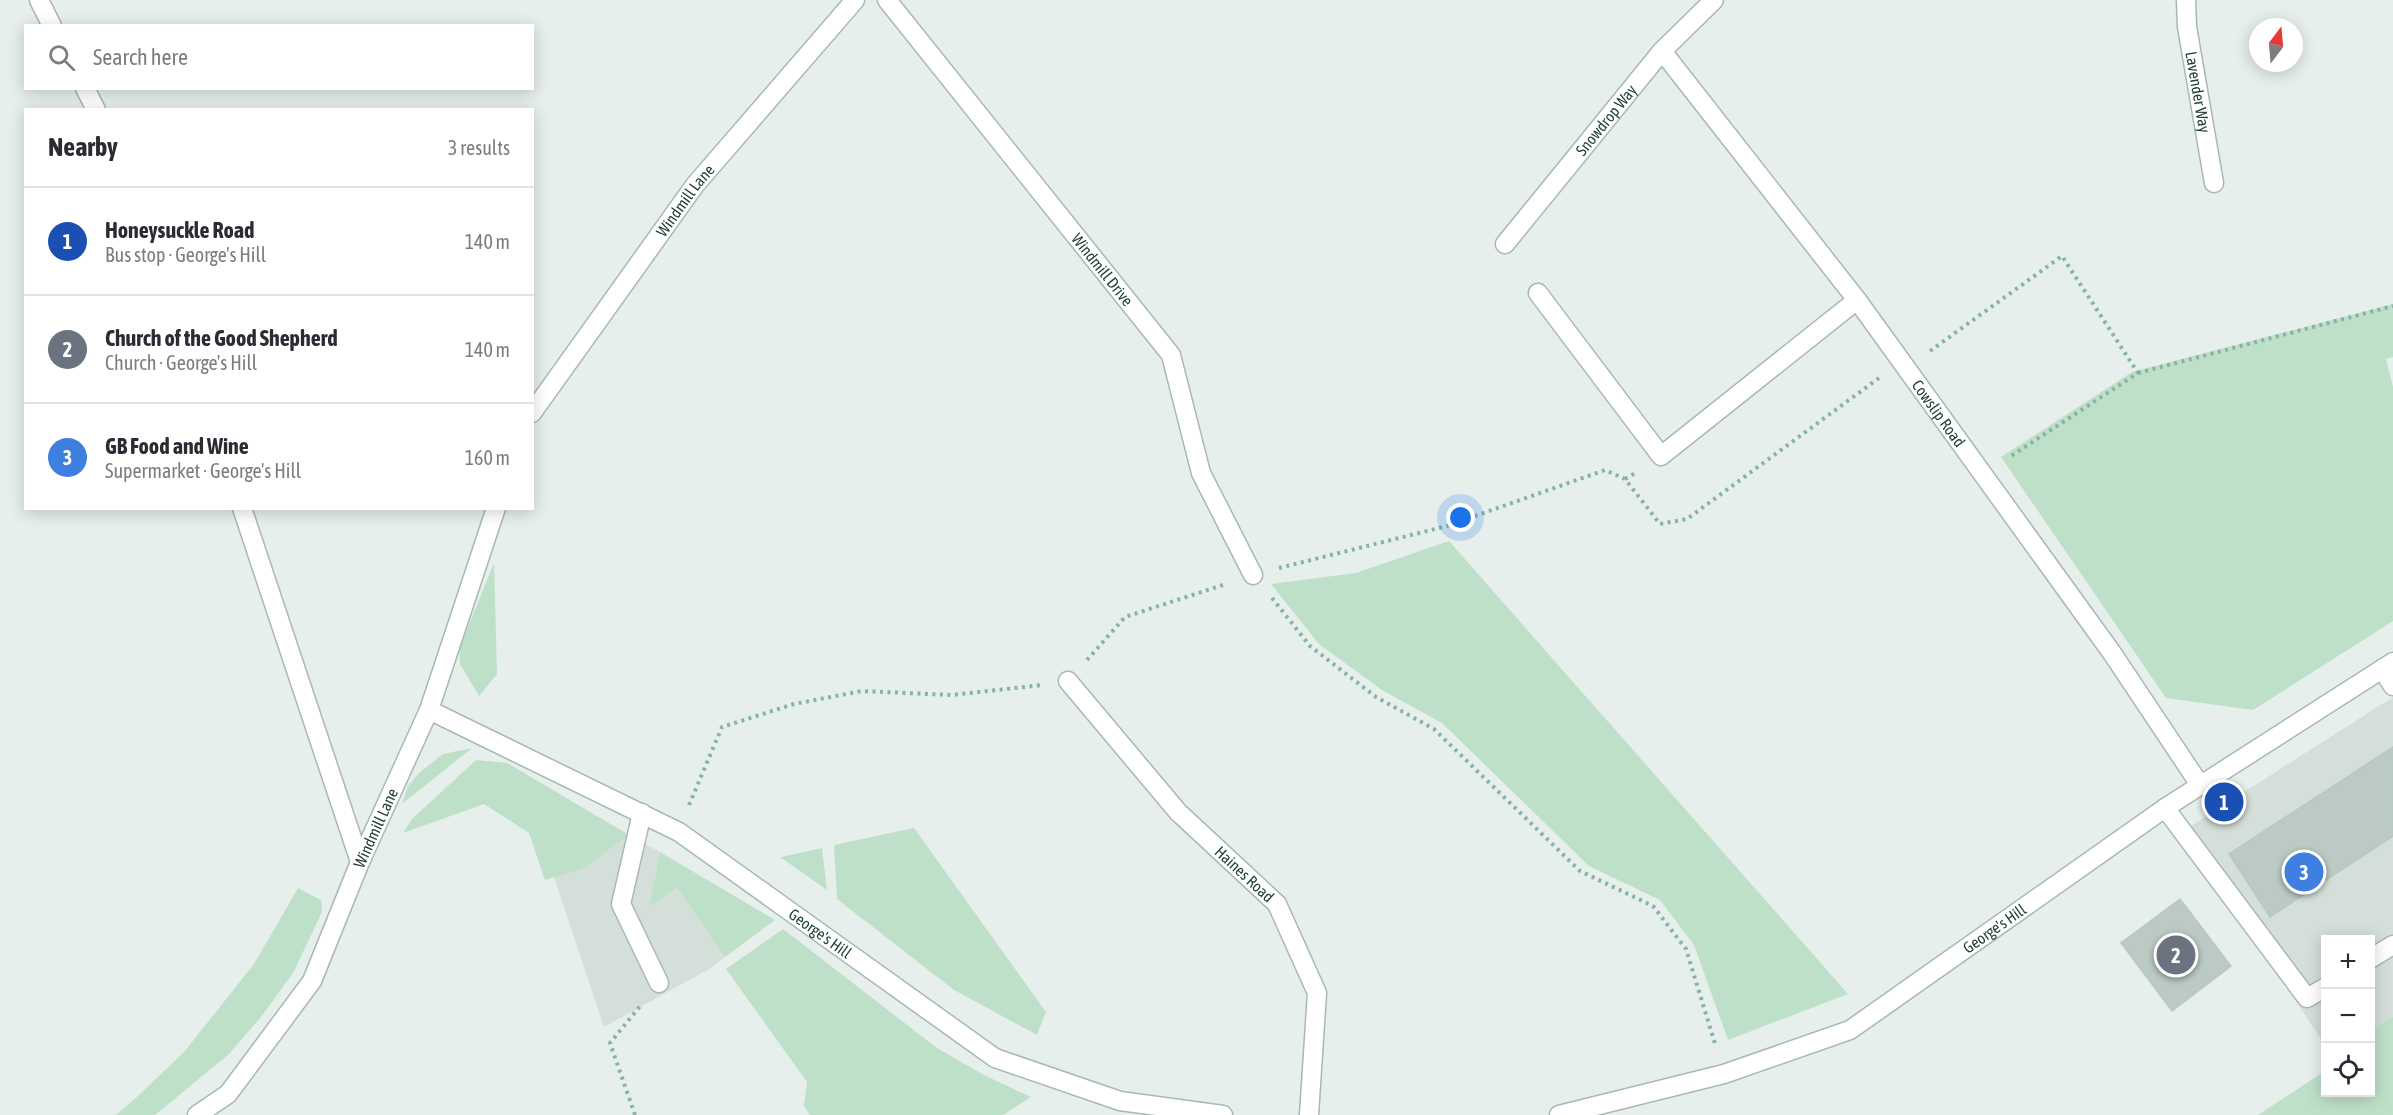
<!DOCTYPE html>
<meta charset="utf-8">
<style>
:root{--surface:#fff;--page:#f7f7f7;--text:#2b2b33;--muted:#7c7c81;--line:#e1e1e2;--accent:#ea580c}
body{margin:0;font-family:"Asap Condensed",sans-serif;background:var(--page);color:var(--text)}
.controls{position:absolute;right:18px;bottom:18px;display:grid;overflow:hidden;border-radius:0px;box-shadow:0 3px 15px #0003}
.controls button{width:54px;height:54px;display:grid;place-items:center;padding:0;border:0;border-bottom:2px solid var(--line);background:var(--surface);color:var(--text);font:30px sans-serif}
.compass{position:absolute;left:2249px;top:18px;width:54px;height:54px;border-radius:50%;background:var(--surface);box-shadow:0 3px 15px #0003;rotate:16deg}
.you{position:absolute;left:1461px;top:518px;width:21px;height:21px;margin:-15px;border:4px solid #fff;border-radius:50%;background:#1a73e8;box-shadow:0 0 0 9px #1a73e833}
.badge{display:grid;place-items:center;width:39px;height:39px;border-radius:50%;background:var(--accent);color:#fff;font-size:20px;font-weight:700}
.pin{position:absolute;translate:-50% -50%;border:3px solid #fff;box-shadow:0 2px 6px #0006}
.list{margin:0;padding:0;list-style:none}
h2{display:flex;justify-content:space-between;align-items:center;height:78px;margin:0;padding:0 24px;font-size:26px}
h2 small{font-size:20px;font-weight:400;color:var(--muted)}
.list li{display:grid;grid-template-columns:39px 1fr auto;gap:18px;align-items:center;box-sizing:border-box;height:108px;padding:0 24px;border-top:2px solid var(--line)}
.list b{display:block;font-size:22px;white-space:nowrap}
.list p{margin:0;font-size:20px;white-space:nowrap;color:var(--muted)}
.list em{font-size:20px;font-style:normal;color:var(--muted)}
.icon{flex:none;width:33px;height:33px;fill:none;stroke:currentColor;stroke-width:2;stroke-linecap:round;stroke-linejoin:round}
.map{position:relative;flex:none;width:2393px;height:1115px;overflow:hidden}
.search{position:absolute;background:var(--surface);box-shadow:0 3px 15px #0003;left:24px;top:24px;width:510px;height:66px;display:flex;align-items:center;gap:15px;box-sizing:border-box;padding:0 21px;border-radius:0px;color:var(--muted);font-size:22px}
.panel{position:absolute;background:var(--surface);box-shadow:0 3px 15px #0003;left:24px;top:108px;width:510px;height:402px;border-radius:0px}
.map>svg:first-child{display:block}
.built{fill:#d4dfda}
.green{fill:#bfe0c8}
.building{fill:#bbcac4;stroke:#b8c9c2;stroke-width:1.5}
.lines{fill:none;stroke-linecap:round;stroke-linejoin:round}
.minor-casing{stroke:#a8b8b2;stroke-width:21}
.path{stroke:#86b3a5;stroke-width:4;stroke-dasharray:3 4.5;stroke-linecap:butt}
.minor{stroke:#fff;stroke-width:18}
.labels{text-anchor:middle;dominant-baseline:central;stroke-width:4.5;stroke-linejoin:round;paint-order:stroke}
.street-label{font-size:16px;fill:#24423a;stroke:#f7fbf9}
</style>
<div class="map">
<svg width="2393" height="1115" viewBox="0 0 2393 1115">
<rect width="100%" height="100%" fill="#e6efeb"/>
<path class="built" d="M2393 697V1016L2371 1031 2370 940H2326L2325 1045 2183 831Z
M629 835 660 852 649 907 677 888 725 957 711 968 604 1027 554 877 585 868Z"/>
<path class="green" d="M2393 304V357L2386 359 2393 387V621L2253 710 2166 698 2001 457 2132 372Z
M1449 541 1848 994 1728 1040 1694 945 1660 900 1589 866 1442 723 1382 690 1319 644 1271 584 1356 573Z
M494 563 497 674 479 696 460 664 459 649Z
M472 748 402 804 408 786 419 773 443 754Z
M476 760 507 763 629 835 585 868 545 880 529 833 484 804 403 833 412 819Z
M914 828 1046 1012 1037 1035 954 990 837 899 834 845Z
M822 848 827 890 780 857H781Z
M660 852 775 920 725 957 677 888 649 907Z
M298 888 321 900 322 912 293 973 261 1017 228 1055 155 1115H116L138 1096 184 1052 254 964Z
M783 929 937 1048 984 1075 1031 1097 1003 1115H810L804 1106 807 1082 726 969Z
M2393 1016V1115H2258L2325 1071 2326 1092H2370L2371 1031Z"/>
<path class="building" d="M2393 747V836L2270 917 2229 854Z
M2180 899 2231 966 2172 1011 2121 943Z"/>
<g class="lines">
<g class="minor-casing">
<g id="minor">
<path d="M39 0 52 26"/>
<path id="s1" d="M887 0 1171 355 1201 473 1253 575"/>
<path id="s2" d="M2186 0 2187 27 2214 183"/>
<path id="s3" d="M1662 51 1857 300 2112 653 2200 785"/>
<path d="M85 88 96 110"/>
<path id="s4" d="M1505 244 1662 51 1714 0"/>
<path d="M1538 293 1661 456 1857 300"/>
<path id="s5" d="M532 413 695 185 855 0"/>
<path d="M242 508 360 862"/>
<path d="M2382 669 2393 686"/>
<path id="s6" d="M1068 681 1178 812 1277 904 1317 993 1309 1115"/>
<path id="s7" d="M429 710 679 832 995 1058 1120 1101 1223 1115"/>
<path d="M2165 808 2307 998 2326 987"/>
<path d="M642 813 621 904 659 983"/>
<path d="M2370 959 2393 945"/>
<path id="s8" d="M197 1115 228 1094 312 981 360 862 429 710 496 508"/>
<path id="s9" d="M1559 1115 1724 1074 1850 1030 2165 808 2393 662"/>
</g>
</g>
<path class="path" d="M1930 351 2062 256 2138 373 2008 458
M2138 373 2393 306
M1625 479 1637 472
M1279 568 1447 526 1605 470 1625 479 1660 524 1687 519 1879 378
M1272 598 1310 646 1376 697 1434 729 1580 871 1653 906 1686 949 1716 1047
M1087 660 1125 617 1226 584
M689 805 722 727 794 704 862 691 952 695 1042 685
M635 1115 610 1043 641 1005"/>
<use href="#minor" class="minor"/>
</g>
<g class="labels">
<g class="street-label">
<text stroke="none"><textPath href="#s2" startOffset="93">Lavender Way</textPath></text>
<text stroke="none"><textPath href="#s4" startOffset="160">Snowdrop Way</textPath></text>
<text stroke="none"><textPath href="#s5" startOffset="262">Windmill Lane</textPath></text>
<text stroke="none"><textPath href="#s1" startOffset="345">Windmill Drive</textPath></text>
<text stroke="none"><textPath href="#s3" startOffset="456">Cowslip Road</textPath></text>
<text stroke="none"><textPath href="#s8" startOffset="344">Windmill Lane</textPath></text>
<text stroke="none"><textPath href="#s6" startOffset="262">Haines Road</textPath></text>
<text stroke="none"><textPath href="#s9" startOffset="480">George's Hill</textPath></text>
<text stroke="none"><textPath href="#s7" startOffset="452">George's Hill</textPath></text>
</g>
</g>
</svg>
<div class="controls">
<button>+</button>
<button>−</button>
<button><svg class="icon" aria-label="locate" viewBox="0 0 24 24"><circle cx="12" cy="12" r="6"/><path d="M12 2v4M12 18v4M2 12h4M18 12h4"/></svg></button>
</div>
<svg class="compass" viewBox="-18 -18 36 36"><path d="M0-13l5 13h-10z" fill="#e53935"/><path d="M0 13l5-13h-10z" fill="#7c7c81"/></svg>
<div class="you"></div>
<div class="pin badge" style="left:2224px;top:802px;background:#1a4fb4">1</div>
<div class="pin badge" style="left:2176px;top:955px;background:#6b7280">2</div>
<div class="pin badge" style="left:2304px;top:872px;background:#3f7fe0">3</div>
<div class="search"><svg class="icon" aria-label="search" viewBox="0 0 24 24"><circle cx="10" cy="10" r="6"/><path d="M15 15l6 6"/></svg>Search here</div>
<section class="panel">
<h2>Nearby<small>3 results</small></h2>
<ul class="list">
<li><span class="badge" style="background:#1a4fb4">1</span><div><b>Honeysuckle Road</b><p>Bus stop · George's Hill</p></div><em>140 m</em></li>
<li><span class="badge" style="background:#6b7280">2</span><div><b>Church of the Good Shepherd</b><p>Church · George's Hill</p></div><em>140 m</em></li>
<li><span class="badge" style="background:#3f7fe0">3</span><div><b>GB Food and Wine</b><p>Supermarket · George's Hill</p></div><em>160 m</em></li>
</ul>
</section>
</div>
